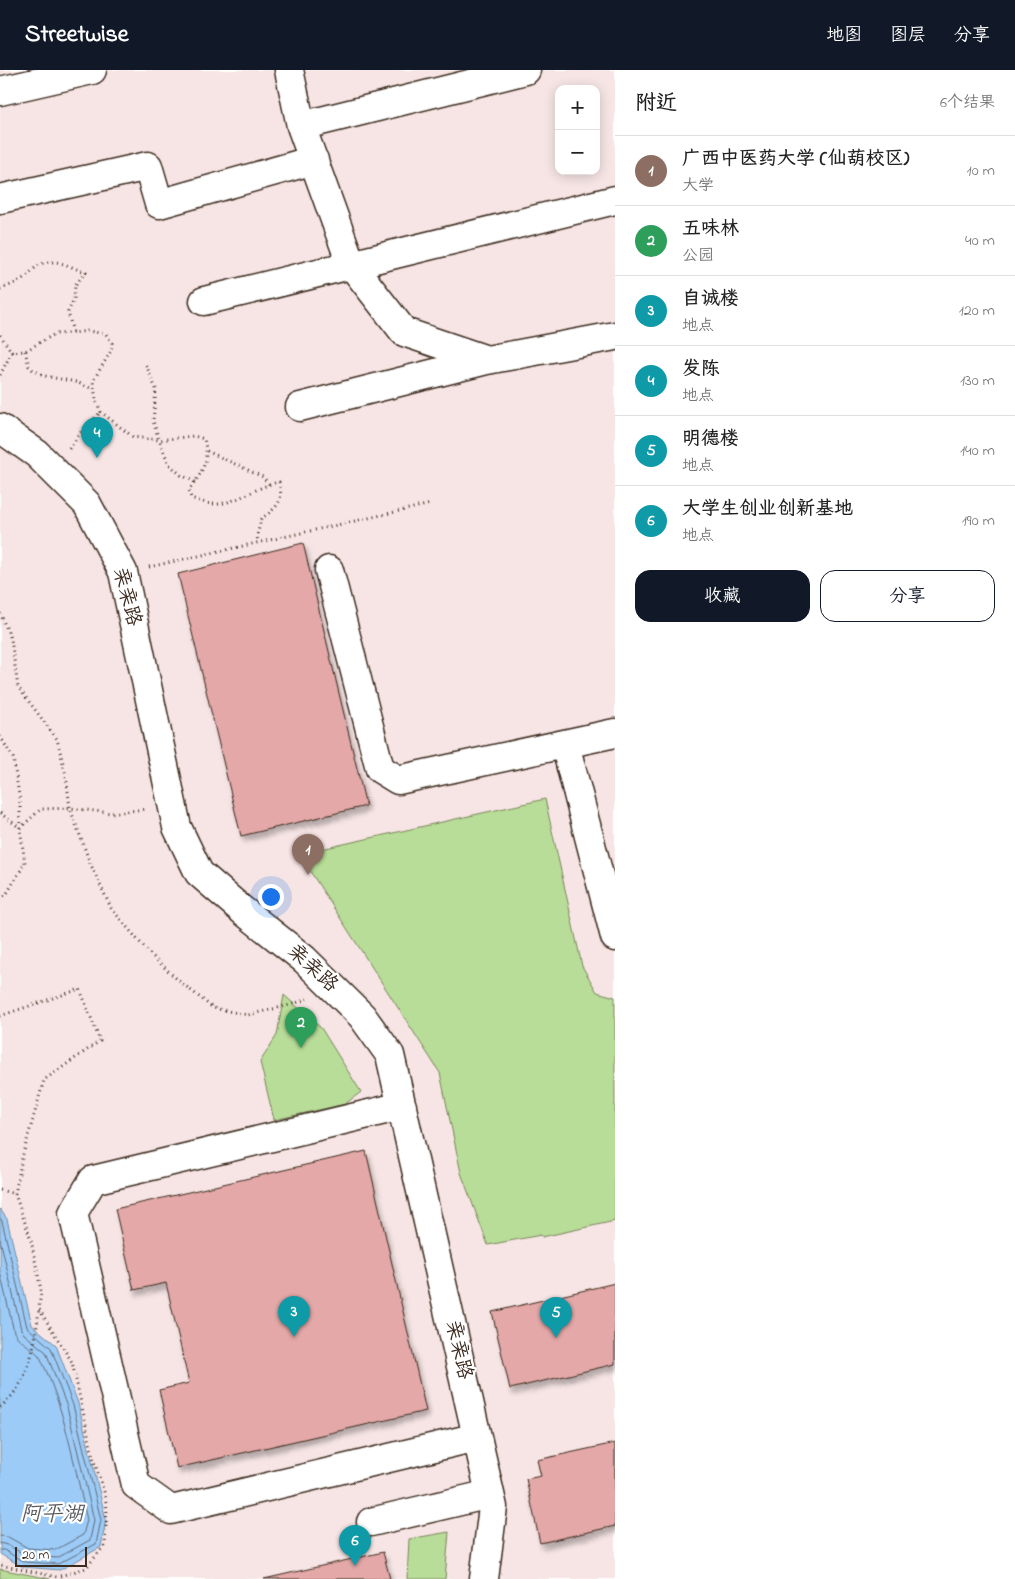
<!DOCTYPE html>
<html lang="zh">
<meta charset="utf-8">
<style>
:root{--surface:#fff;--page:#f6f6f6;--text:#222;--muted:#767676;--line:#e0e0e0;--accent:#111827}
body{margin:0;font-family:"Indie Flower","LXGW WenKai TC",sans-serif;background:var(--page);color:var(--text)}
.controls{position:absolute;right:15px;top:15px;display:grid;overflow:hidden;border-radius:10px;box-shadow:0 2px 12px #0003}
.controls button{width:45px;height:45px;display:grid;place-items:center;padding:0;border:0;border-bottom:1px solid var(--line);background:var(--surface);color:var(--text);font:25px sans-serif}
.scale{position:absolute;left:15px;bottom:12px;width:72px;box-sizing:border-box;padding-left:5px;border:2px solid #3b2a1e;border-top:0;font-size:14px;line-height:18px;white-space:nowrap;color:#3b2a1e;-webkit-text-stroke:4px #fff;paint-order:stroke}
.you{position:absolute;left:270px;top:826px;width:18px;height:18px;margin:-12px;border:4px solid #fff;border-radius:50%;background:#1a73e8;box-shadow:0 0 0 8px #1a73e833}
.badge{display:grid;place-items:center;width:32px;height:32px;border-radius:50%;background:var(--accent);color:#fff;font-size:16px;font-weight:700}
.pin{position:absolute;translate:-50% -41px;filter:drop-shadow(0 1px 2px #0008)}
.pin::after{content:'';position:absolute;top:26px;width:18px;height:15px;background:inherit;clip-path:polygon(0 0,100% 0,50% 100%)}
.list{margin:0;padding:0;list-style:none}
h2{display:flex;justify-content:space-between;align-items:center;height:65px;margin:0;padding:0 20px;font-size:21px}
h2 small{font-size:16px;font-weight:400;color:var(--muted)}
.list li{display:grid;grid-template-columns:32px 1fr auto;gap:15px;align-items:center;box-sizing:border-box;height:70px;padding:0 20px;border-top:1px solid var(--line)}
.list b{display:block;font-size:19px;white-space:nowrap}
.list p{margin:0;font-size:16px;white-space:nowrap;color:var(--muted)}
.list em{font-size:16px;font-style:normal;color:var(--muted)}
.actions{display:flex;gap:10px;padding:15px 20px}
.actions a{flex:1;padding:11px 0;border:1px solid var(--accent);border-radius:15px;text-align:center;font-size:18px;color:var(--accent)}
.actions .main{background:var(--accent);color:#fff}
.map{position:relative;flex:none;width:615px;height:1509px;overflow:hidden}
header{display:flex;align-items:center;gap:30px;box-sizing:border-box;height:70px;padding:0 25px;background:var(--accent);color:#fff}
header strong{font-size:24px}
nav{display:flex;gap:28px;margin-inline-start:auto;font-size:18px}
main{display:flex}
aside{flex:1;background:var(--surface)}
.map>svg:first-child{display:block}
.built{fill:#f7e5e5;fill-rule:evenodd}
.green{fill:#b8dd98;stroke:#7a845b}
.water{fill:#9ccbf7;stroke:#758ba0}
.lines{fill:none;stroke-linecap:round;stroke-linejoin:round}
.shore{stroke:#626a75;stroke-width:1}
.building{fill:#e3a8a7;stroke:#3b2a1e;filter:url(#shadow)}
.minor-casing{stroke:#3b2a1e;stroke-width:31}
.path{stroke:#3b2a1e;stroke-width:3;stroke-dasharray:1 4;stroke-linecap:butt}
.minor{stroke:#fff;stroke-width:28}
.labels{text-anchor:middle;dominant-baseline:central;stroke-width:4.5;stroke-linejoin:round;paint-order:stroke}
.street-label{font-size:20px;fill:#3b2a1e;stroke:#fff}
.water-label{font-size:21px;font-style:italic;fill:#585a5f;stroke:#fff}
</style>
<header>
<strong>Streetwise</strong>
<nav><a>地图</a><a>图层</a><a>分享</a></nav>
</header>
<main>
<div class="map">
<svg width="615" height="1509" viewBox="0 0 615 1509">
<defs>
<filter id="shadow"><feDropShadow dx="3" dy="5.5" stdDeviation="2.5" flood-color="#0004"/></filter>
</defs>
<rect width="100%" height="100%" fill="#fff"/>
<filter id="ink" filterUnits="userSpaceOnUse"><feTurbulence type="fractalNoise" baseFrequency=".02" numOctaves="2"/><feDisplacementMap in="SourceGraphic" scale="10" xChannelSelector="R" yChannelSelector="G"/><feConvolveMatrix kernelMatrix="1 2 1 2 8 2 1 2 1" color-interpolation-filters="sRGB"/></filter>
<g filter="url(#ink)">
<path class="built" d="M0 0H615V1509H0ZM559 19H596V101H559Z"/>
<path class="green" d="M545 729 582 896 597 922 615 927V1151L542 1167 541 1165 488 1175 461 1103 440 1003 299 784Z
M284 925 321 958 361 1022 345 1034 274 1050 260 992 277 965Z
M449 1462 445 1509H407L409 1469Z
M0 1499 50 1509H0Z"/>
<path class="water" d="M0 1139 7 1149 32 1255 56 1275 78 1333 106 1450 101 1477 60 1500 23 1497 0 1484Z"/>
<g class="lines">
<path class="shore" d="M0 1148 2 1151 27 1257 51 1278 73 1335 101 1450 96 1474 58 1494 24 1492 4 1480H0
M0 1169 21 1259 24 1264 46 1282 67 1337 94 1450 90 1470 57 1488 26 1485 7 1475 0 1473
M0 1202 14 1262C20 1274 35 1277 41 1289 64 1336 75 1398 87 1450L83 1465 55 1480 28 1478 8 1467 0 1466"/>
</g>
<path class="building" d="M303 473 366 736 241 766 178 504Z
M366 1081 426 1341 177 1398 159 1320 189 1313 166 1213 134 1220 115 1139Z
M615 1213V1294L510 1319 492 1242Z
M615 1373V1456L540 1473 526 1409 541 1406 537 1390Z
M383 1482 390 1509H264Z"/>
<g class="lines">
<g class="minor-casing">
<path id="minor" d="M289 0 301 56 351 194 404 262 487 290 615 266
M0 21 92 0
M301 56 526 0
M0 129 148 96 159 134 314 90
M204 231 615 130
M300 337 487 290
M0 358 37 384 87 434 123 502 177 757 199 803 242 840 304 889 362 946 390 985 493 1437 484 1509
M329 500 380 699 398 710 615 663
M565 674 615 867
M402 1036 93 1110 73 1143 136 1415 171 1440 477 1367
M371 1452 490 1424"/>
</g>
<path class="path" d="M0 219C9 216 17 213 25 207 36 198 39 191 55 192 62 192 77 200 86 202L75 215 74 229 68 242 73 263
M0 265 12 282 25 281 55 264 73 263 88 261 106 264 112 273 111 281 93 311 96 330 101 342 133 367 159 370 194 366 204 369C210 390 202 403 189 420L191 428C200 431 209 435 219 434 240 431 258 416 279 412 284 433 277 437 261 449L257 466 258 473
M25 281 29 296 33 300 45 306 76 312 93 319
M146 295 156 319 153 351 159 370 169 394 181 405 195 412
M0 305 12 282
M69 379 84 358 101 342
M207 381 263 407 269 414
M149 497 431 434
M0 543 11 569 18 617 57 669 66 705 70 738 90 793 111 838 148 882 178 910 213 938 248 945 290 935 307 929
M0 666 13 688 20 731V758L25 793 6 825 0 827
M0 743 20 758 41 739 70 738 111 743 147 739
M0 946 80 919 100 971 44 1010 22 1088 15 1124
M0 1120 15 1124 31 1170 41 1220 39 1239 72 1292 94 1391 104 1422 107 1438 105 1475 86 1498 57 1507 0 1495
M0 1337C30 1314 35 1274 39 1239"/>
<use href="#minor" class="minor"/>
</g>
</g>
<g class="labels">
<g class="street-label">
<text transform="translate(126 527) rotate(75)">亲亲路</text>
<text transform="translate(312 899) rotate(42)">亲亲路</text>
<text transform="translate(458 1280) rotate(77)">亲亲路</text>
</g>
<g class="water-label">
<text x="52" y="1445">阿平湖</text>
</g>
</g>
</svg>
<div class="controls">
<button>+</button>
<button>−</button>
</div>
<div class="scale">20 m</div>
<div class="you"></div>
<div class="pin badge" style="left:308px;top:805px;background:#8d6e63">1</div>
<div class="pin badge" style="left:301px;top:978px;background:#2e9e5b">2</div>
<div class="pin badge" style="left:294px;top:1267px;background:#0f9aa8">3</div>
<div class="pin badge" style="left:97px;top:388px;background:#0f9aa8">4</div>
<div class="pin badge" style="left:556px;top:1268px;background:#0f9aa8">5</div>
<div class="pin badge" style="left:355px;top:1496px;background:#0f9aa8">6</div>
</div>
<aside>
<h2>附近<small>6个结果</small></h2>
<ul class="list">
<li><span class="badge" style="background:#8d6e63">1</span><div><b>广西中医药大学 (仙葫校区)</b><p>大学</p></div><em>10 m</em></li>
<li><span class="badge" style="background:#2e9e5b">2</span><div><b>五味林</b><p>公园</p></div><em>40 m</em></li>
<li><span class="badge" style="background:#0f9aa8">3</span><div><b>自诚楼</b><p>地点</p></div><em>120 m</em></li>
<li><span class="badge" style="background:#0f9aa8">4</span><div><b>发陈</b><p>地点</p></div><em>130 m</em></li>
<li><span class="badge" style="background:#0f9aa8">5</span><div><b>明德楼</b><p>地点</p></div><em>140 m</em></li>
<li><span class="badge" style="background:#0f9aa8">6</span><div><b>大学生创业创新基地</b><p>地点</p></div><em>190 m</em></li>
</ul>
<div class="actions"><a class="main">收藏</a><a>分享</a></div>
</aside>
</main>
